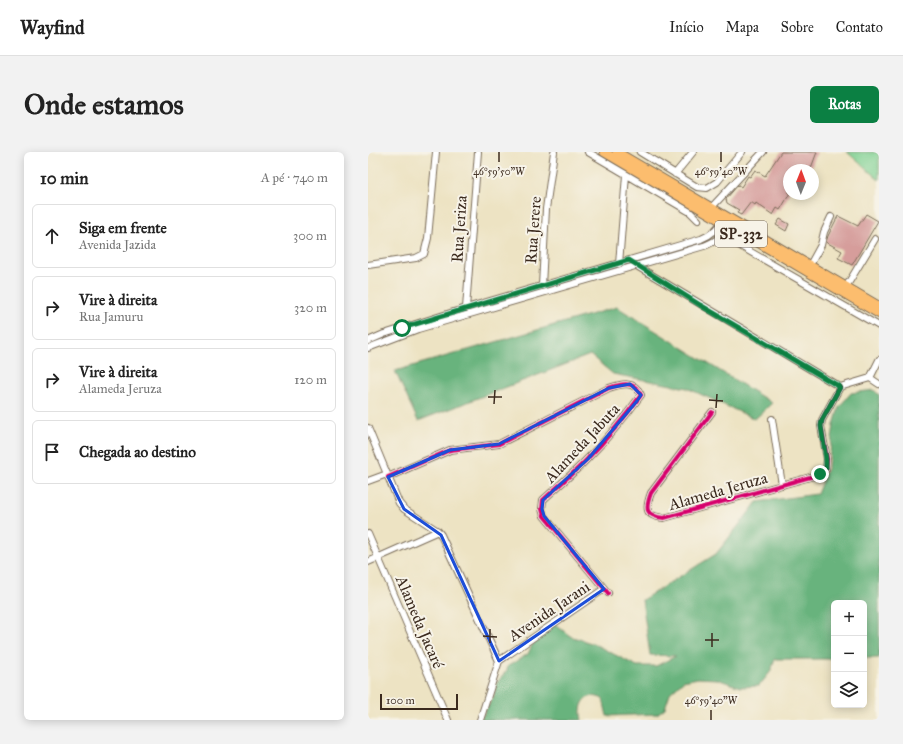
<!DOCTYPE html>
<html lang="pt">
<meta charset="utf-8">
<style>
:root{--surface:#fff;--page:#f2f2f2;--text:#222;--muted:#767676;--line:#e0e0e0;--accent:#0b8043}
body{margin:0;font-family:"IM FELL Great Primer",serif;background:var(--page);color:var(--text)}
.controls{position:absolute;right:12px;bottom:12px;display:grid;overflow:hidden;border-radius:6px;box-shadow:0 2px 10px #0003}
.controls button{width:36px;height:36px;display:grid;place-items:center;padding:0;border:0;border-bottom:1px solid var(--line);background:var(--surface);color:var(--text);font:20px sans-serif}
.compass{position:absolute;left:415px;top:12px;width:36px;height:36px;border-radius:50%;background:var(--surface);box-shadow:0 2px 10px #0003;rotate:1deg}
.scale{position:absolute;left:12px;bottom:10px;width:78px;box-sizing:border-box;padding-left:4px;border:2px solid #3b2a1e;border-top:0;font-size:11px;line-height:14px;white-space:nowrap;color:#3b2a1e;-webkit-text-stroke:3px #f7f3e8;paint-order:stroke}
.stop{position:absolute;width:12px;height:12px;margin:-9px;border:3px solid #0b8043;border-radius:50%;background:#fff}
.stop.end{background:#0b8043;border-color:#fff;box-shadow:0 1px 4px #0008}
.list{margin:0;padding:0;list-style:none}
h2{display:flex;justify-content:space-between;align-items:center;height:52px;margin:0;padding:0 16px;font-size:17px}
h2 small{font-size:13px;font-weight:400;color:var(--muted)}
.list li{display:grid;grid-template-columns:26px 1fr auto;gap:12px;align-items:center;box-sizing:border-box;height:64px;margin:0 8px 8px;padding:0 8px;border:1px solid var(--line);border-radius:6px}
.list b{display:block;font-size:15px;white-space:nowrap}
.list p{margin:0;font-size:13px;white-space:nowrap;color:var(--muted)}
.list em{font-size:13px;font-style:normal;color:var(--muted)}
.icon{flex:none;width:22px;height:22px;fill:none;stroke:currentColor;stroke-width:2;stroke-linecap:round;stroke-linejoin:round}
.map{position:relative;flex:none;width:511px;height:568px;overflow:hidden;border-radius:6px}
header{display:flex;align-items:center;gap:24px;box-sizing:border-box;height:56px;padding:0 20px;background:var(--surface);border-bottom:1px solid var(--line)}
header strong{font-size:19px}
nav{display:flex;gap:22px;margin-inline-start:auto;font-size:14px}
.intro{display:flex;align-items:center;justify-content:space-between;box-sizing:border-box;height:96px;padding:0 24px}
h1{margin:0;font-size:28px}
.button{padding:10px 18px;border-radius:6px;background:var(--accent);color:#fff;font-size:14px;font-weight:700}
main{display:flex;gap:24px;padding:0 24px}
aside{flex:1;background:var(--surface);border-radius:6px;box-shadow:0 2px 10px #0003}
.map>svg:first-child{display:block}
.green{fill:#7fd193;stroke:#5d7e58}
.forest{fill:#67b37d;stroke:#516e4e}
.building{fill:#d69d9b}
.lines{fill:none;stroke-linecap:round;stroke-linejoin:round}
.minor-casing{stroke:#796b58;stroke-width:8}
.major-casing{stroke:#796b58;stroke-width:10}
.minor{stroke:#fff;stroke-width:6}
.major{stroke:#fcbd6e;stroke-width:8}
.cycleway-casing{stroke:#f7f3e8;stroke-width:6}
.cycleway{stroke:#d6006c;stroke-width:4}
.route{stroke:#0b8043;stroke-width:5}
.marked{fill:none;stroke:#1d4ed8;stroke-width:3;stroke-linejoin:round}
.ticks{fill:none;stroke:#3b2a1e;stroke-width:1.5}
.labels{text-anchor:middle;dominant-baseline:central;stroke-width:4;stroke-linejoin:round;paint-order:stroke}
.shield{fill:#f7f3e8;stroke:#73665b;stroke-width:1}
.shield-label{font-size:15px;font-weight:bold;fill:#3b2a1e}
.street-label{font-size:16px;fill:#3b2a1e;stroke:#f7f3e8}
.ticks-label{font-size:10px;text-anchor:middle;fill:#3b2a1e;stroke:#f7f3e8;stroke-width:4;stroke-linejoin:round;paint-order:stroke}
</style>
<header>
<strong>Wayfind</strong>
<nav><a>Início</a><a>Mapa</a><a>Sobre</a><a>Contato</a></nav>
</header>
<div class="intro"><h1>Onde estamos</h1><a class="button">Rotas</a></div>
<main>
<aside>
<h2>10 min<small>A pé · 740 m</small></h2>
<ul class="list">
<li><svg class="icon" aria-label="ahead" viewBox="0 0 24 24"><path d="M12 20V5M6 11l6-6 6 6"/></svg><div><b>Siga em frente</b><p>Avenida Jazida</p></div><em>300 m</em></li>
<li><svg class="icon" aria-label="right" viewBox="0 0 24 24"><path d="M7 20v-9h11M14 6l5 5-5 5"/></svg><div><b>Vire à direita</b><p>Rua Jamuru</p></div><em>320 m</em></li>
<li><svg class="icon" aria-label="right" viewBox="0 0 24 24"><path d="M7 20v-9h11M14 6l5 5-5 5"/></svg><div><b>Vire à direita</b><p>Alameda Jeruza</p></div><em>120 m</em></li>
<li><svg class="icon" aria-label="arrive" viewBox="0 0 24 24"><path d="M6 21V4h12l-3 4 3 4H6"/></svg><div><b>Chegada ao destino</b></div></li>
</ul>
</aside>
<div class="map">
<svg width="511" height="568" viewBox="0 0 511 568">
<rect width="100%" height="100%" fill="#f7f3e8"/>
<filter id="ink" filterUnits="userSpaceOnUse"><feTurbulence type="fractalNoise" baseFrequency=".025" numOctaves="2"/><feDisplacementMap in="SourceGraphic" scale="8" xChannelSelector="R" yChannelSelector="G"/><feConvolveMatrix kernelMatrix="1 2 1 2 8 2 1 2 1" color-interpolation-filters="sRGB"/></filter>
<filter id="wash" filterUnits="userSpaceOnUse"><feTurbulence type="fractalNoise" baseFrequency=".012" numOctaves="4" result="noise"/><feDisplacementMap in="SourceGraphic" scale="16" xChannelSelector="R" yChannelSelector="G"/><feGaussianBlur stdDeviation="0.9" result="paint"/><feColorMatrix in="noise" values="0 0 0 0 0 0 0 0 0 0 0 0 0 0 0 0 0 1.4 0 .05"/><feComposite in="paint" operator="in"/></filter>
<g filter="url(#wash)">
<rect width="100%" height="100%" fill="#ede3c3"/>
<path class="green" d="M479 0H511V28Z"/>
<path class="forest" d="M249 155 404 251 387 267 319 236 245 222 222 203 50 269 27 219Z
M506 238 511 243V506H496V451H466V507H407L403 519 391 534 372 535 349 527 330 526 315 529 302 541 297 556 289 562 239 564 235 547C217 538 210 554 214 568H112L126 544 128 532 139 518 140 514 160 502 164 493 180 477 183 469 202 484 226 492 269 514H288L308 504 282 503 274 448 348 402 389 350 449 342 460 314 466 273 471 255 483 241Z"/>
<g id="blocks">
<path class="building" d="M413 0H449L443 16 441 15 439 18H421V43L412 58 409 56 405 63 388 51 387 53 383 50 373 63 369 61 371 58 359 51 358 47 370 33 373 35 380 24 382 25 387 18 397 24Z
M498 62 510 69 484 113 470 106 474 99 458 90 460 84 470 64 490 74Z
M412 67 421 72 418 79 408 73Z"/>
</g>
</g>
<g filter="url(#ink)">
<use href="#blocks" fill-opacity="0" stroke="#796b58" stroke-width="1"/>
<g class="lines">
<g class="minor-casing">
<path id="minor" d="M220 0 322 60 330 68
M272 0 329 35 339 36 349 30 374 0
M307 22 325 0
M343 56 395 0
M355 84 511 174
M251 112 258 23
M0 113 48 106 56 102 60 86 68 0
M267 113 472 235 502 226
M442 113 453 93 456 80 463 65
M174 134 178 57 186 0
M478 135 507 87
M98 156 110 0
M0 189 16 182 98 156 333 87C344 83 350 77 355 67
M0 196 50 177 336 94C349 89 357 83 364 71
M502 226 511 208
M502 226 511 232
M344 260 283 341C277 357 277 364 296 366L453 322 458 317 459 307 453 274 454 268 472 235
M404 267 414 333
M0 276 31 351 36 357 70 379 73 383 131 509
M20 325 82 298 131 292 241 236C253 232 267 228 273 243 257 265 239 287 220 306 206 321 190 334 175 348L174 357 176 364 240 441
M0 329 19 322
M0 382 80 568
M0 410 70 379
M112 568 131 509 236 437"/>
</g>
<g class="major-casing">
<path id="major" d="M236 0 511 162
M249 0 511 154"/>
</g>
<use href="#minor" class="minor"/>
<use href="#major" class="major"/>
<g class="cycleway-casing">
<path id="cycleway" d="M344 260 283 341C277 357 277 364 296 366L453 322 458 317 459 307 453 274 454 268 472 235
M20 325 82 298 131 292 241 236C253 232 267 228 273 243 257 265 239 287 220 306 206 321 190 334 175 348L174 357 176 364 240 441"/>
</g>
<use href="#cycleway" class="cycleway"/>
</g>
</g>
<g class="lines" filter="url(#ink)">
<path class="route" d="M34 176 261 108 332 153 472 235 454 268 453 274 458 307V316L452 322"/>
</g>
<path class="marked" d="M262 232 273 243 269 249 220 307 175 348 174 357 176 364 236 437 131 509 73 383 36 357 20 325 82 298 131 292 241 236Z"/>
<path class="ticks" d="M131 10V0M353 10V0M120 245H134M341 248 355 249M126 252 127 238M348 256 349 242M115 484 129 485M337 488H351M122 491V477M344 495V481M343 568V558"/>
<g class="labels">
<rect class="shield" x="347" y="69" width="52" height="26" rx="3"/>
<g class="shield-label">
<text x="373" y="82">SP-332</text>
</g>
<g class="street-label">
<text transform="translate(91 77) rotate(-86)">Rua Jeriza</text>
<text transform="translate(165 78) rotate(-86)">Rua Jerere</text>
<text transform="translate(214 291) rotate(-47)">Alameda Jabuta</text>
<text transform="translate(350 339) rotate(-16)">Alameda Jeruza</text>
<text transform="translate(181 459) rotate(-34)">Avenida Jarani</text>
<text transform="translate(52 470) rotate(67)">Alameda Jacaré</text>
</g>
</g>
<g class="ticks-label">
<text x="131" y="23">46°59'50"W</text>
<text x="353" y="23">46°59'40"W</text>
<text x="343" y="552">46°59'40"W</text>
</g>
</svg>
<div class="controls">
<button>+</button>
<button>−</button>
<button><svg class="icon" aria-label="layers" viewBox="0 0 24 24"><path d="M12 4l9 5-9 5-9-5zM3 14l9 5 9-5"/></svg></button>
</div>
<svg class="compass" viewBox="-18 -18 36 36"><path d="M0-13l5 13h-10z" fill="#e53935"/><path d="M0 13l5-13h-10z" fill="#767676"/></svg>
<div class="scale">100 m</div>
<div class="stop" style="left:34px;top:176px"></div>
<div class="stop end" style="left:452px;top:322px"></div>
</div>
</main>
